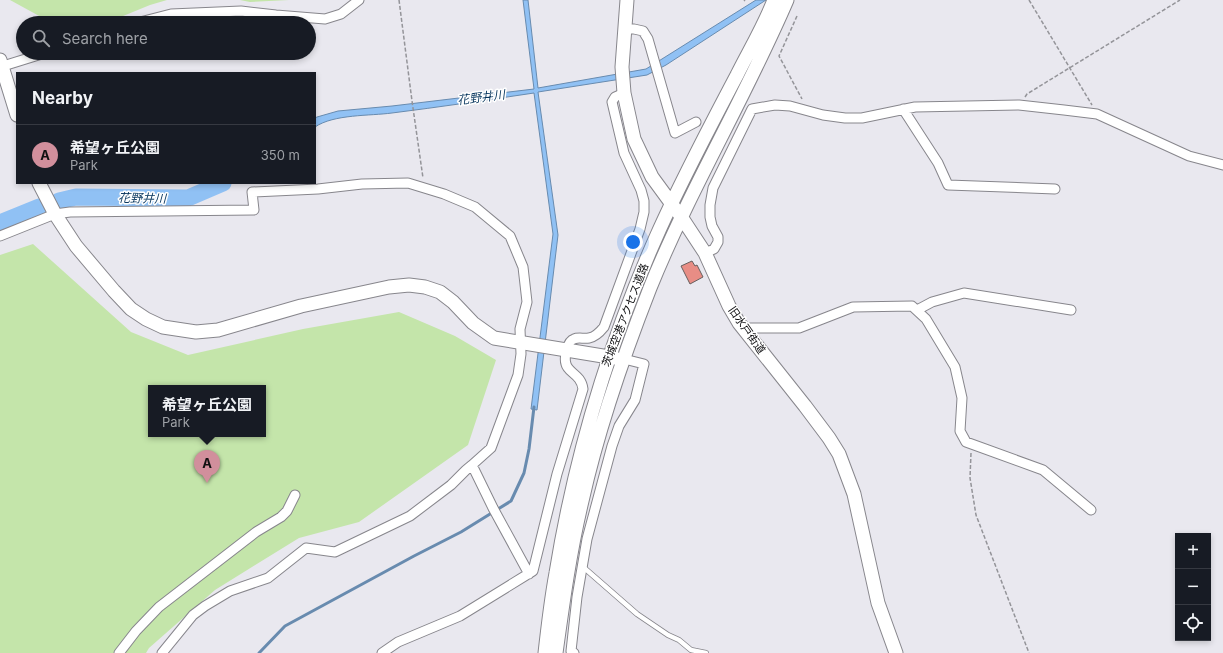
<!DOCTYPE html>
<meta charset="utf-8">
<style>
:root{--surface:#171b24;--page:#242831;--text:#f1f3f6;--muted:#9ea1a6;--line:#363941;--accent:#d18f9c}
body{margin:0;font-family:Inter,"Noto Sans JP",sans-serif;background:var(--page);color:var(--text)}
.controls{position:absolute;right:12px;bottom:12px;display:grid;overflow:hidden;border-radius:0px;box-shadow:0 2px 6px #0003}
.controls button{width:36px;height:36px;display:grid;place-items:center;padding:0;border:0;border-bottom:1px solid var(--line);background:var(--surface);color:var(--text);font:20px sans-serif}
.you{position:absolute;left:633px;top:242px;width:14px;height:14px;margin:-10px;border:3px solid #fff;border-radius:50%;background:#1a73e8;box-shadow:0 0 0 6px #1a73e833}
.badge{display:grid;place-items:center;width:26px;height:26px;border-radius:50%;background:var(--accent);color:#111;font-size:13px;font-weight:700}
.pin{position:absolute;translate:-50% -33px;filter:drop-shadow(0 1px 2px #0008)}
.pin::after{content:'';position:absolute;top:21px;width:14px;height:12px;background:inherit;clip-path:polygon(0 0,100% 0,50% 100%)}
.popup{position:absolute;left:148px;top:385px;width:118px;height:52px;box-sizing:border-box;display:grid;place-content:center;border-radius:0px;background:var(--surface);filter:drop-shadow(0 1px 3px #0005);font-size:13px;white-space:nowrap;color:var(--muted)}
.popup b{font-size:15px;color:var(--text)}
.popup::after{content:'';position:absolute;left:50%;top:100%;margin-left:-8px;border:8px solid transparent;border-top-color:var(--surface)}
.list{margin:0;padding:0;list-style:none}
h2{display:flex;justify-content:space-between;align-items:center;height:52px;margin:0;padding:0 16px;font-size:17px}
h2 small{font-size:13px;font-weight:400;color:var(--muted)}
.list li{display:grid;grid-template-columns:26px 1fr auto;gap:12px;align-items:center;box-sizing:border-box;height:60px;padding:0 16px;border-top:1px solid var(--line)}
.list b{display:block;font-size:15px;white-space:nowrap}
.list p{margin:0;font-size:13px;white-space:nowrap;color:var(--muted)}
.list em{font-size:13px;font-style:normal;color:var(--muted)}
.icon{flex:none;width:22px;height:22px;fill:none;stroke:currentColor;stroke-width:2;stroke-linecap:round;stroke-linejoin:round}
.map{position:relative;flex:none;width:1223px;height:653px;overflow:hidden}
.search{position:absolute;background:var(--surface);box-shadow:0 2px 6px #0003;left:16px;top:16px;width:300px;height:44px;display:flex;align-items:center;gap:10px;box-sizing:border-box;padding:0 14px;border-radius:22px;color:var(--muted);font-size:15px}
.panel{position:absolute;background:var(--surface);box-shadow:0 2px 6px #0003;left:16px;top:72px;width:300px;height:112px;border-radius:0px}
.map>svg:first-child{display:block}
.green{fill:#c4e5aa;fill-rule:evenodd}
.water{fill:#90c1f4;stroke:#688baf}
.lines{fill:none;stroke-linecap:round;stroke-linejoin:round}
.stream{stroke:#688baf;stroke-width:3}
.river{stroke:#90c1f4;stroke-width:17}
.building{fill:#e88d85;stroke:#675f5e}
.lane-casing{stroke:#87868c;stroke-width:6}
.street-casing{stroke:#87868c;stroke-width:11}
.secondary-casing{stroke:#87868c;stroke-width:15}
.path{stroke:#949499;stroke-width:1.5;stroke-dasharray:4 2;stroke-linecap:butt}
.lane{stroke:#fff;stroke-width:4.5}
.street{stroke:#fff;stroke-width:9}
.secondary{stroke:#fff;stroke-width:13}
.labels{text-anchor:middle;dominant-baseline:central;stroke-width:3;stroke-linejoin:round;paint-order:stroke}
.street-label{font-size:11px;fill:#0c0c0e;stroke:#fff}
.water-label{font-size:12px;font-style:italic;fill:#07355d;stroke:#fff}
</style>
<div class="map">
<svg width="1223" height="653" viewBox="0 0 1223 653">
<rect width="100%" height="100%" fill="#e9e8ef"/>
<path class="green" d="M10 0H167L150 5 106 23H52Z
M240 0H289L250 2Z
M33 244 131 332 188 355 303 329 399 312 455 336 496 360 468 445 359 522 299 538 215 590 149 648 146 653H0V255ZM151 388H263V434H151Z"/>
<path class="water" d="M523 0H528L538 88 646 69 756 0H766L666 65 647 75 538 92 558 235 537 410 531 409 553 234 534 93C487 100 440 107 392 113 370 116 334 114 315 127V118L317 117 338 111 392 106 534 89Z"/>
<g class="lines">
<path class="stream" d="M259 653 285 626 414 556 461 532 511 501 524 473 529 449 534 407"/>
<path class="river" d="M59 201 76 197 188 198 223 183
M0 223 39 207"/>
</g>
<path class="building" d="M692 261 695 266 697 265 703 277 690 284 681 266Z"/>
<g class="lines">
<g class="lane-casing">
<path id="lane" d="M582 566 637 614 668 635 679 640 691 650 706 653"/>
</g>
<g class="street-casing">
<path id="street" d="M136 23 171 14 241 11 276 15 325 19 341 14 359 0
M625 29H634L643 31 648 39 675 133 696 122
M0 67 45 53
M903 109 938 163 948 185 1055 189
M0 236 55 214 70 212 254 210 252 192 318 189 362 184 408 183 444 194 475 207 510 236 523 267 527 302 520 329 521 354 518 375 491 448 472 465 493 508 529 574
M705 253 714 249 718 242V237L712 226 710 217V205L713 188 752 109 775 105 790 106 823 115 845 118H862L915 107 1019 105 1064 110 1097 114 1189 156 1223 165
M917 310 932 302 964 293 1071 310
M743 328H799L853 307 912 306 926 319 955 367 962 398 960 431 966 442 1043 470 1091 510
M119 653 136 631 159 607 256 532 281 517 287 511 295 495
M162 653 193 615 205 606 230 591 268 578 306 548 335 552 410 516 451 485 466 470 472 465
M382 653 398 642 460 616 533 571 557 474 583 389C581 374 568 373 566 364 564 358 567 341 574 339 578 337 584 339 589 338 595 337 600 332 604 327L640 229 644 212V201L641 190 624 153 612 102 615 97 624 93
M574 653 571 651 577 597 587 539 612 446 619 426 635 400 644 364 624 359"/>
</g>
<g class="secondary-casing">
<path id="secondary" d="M627 0 622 67 624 93 634 139 652 177 682 218 705 253 729 306 739 323 805 406 829 438 839 454 854 494 878 603 896 653
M0 60 17 115
M39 183 55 214 76 246 114 291 131 309 146 319 163 327 196 332 218 330 301 306 389 287 409 285 425 287 440 292 453 302 473 323 494 338 615 358
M545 653C548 626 551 600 556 573 575 456 609 343 657 235 681 181 709 128 737 75 749 51 764 26 774 0
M556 653C563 602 570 551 582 501 598 429 623 357 650 288 690 189 745 98 787 0"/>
</g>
<path class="path" d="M399 0 412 101 423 178
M744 0 745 1
M1029 0 1092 105
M797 16 779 56 802 99
M1025 97 1027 94 1180 0
M971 453 970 478 976 515 1029 653"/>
<use href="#lane" class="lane"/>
<use href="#street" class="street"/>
<use href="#secondary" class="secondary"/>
</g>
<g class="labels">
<g class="street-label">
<text transform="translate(625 315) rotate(-69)">茨城空港アクセス道路</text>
<text transform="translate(747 330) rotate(55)">旧水戸街道</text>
</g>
<g class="water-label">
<text transform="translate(481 97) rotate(-7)">花野井川</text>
<text transform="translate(142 198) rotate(1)">花野井川</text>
</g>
</g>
</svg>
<div class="controls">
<button>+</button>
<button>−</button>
<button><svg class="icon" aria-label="locate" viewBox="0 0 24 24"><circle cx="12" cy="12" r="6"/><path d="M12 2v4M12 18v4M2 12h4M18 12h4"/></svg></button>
</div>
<div class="you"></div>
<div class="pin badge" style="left:207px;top:483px">A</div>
<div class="popup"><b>希望ヶ丘公園</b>Park</div>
<div class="search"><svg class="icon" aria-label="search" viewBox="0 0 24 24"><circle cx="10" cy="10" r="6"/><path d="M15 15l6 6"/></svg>Search here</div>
<section class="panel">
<h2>Nearby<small></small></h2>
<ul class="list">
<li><span class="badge">A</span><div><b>希望ヶ丘公園</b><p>Park</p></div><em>350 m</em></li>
</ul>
</section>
</div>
